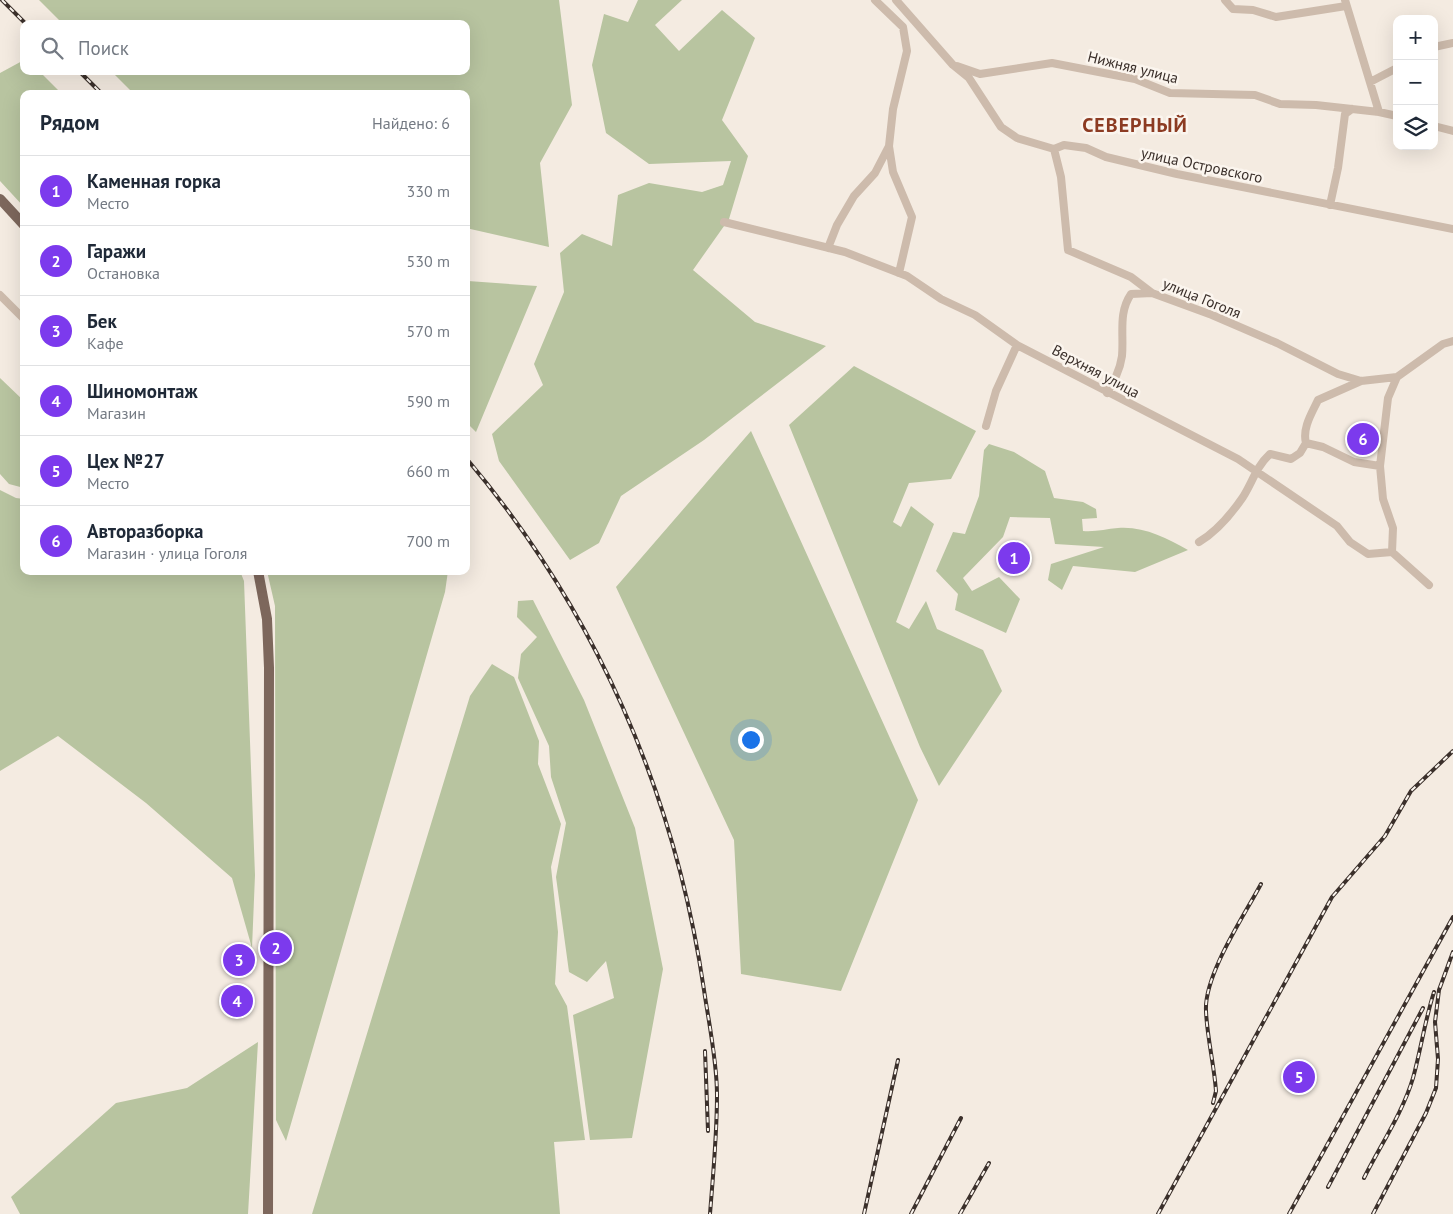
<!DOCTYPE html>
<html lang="ru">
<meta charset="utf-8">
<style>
:root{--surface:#fff;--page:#f2f2f3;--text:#1f2937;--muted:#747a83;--line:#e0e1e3;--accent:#7c3aed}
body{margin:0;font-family:"PT Sans",sans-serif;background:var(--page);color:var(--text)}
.controls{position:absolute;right:15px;top:15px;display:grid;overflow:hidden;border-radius:10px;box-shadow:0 5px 20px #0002}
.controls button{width:45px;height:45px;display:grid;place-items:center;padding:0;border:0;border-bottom:1px solid var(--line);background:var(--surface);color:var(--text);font:25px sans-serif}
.you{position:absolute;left:750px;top:739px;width:18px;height:18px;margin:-12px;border:4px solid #fff;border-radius:50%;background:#1a73e8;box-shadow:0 0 0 8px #1a73e833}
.badge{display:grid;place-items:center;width:32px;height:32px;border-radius:50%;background:var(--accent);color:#fff;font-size:16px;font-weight:700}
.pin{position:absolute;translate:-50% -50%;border:2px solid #fff;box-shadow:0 1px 5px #0006}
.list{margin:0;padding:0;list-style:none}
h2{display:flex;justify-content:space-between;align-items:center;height:65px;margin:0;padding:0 20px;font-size:21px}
h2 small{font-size:16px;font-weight:400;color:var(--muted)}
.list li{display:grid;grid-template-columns:32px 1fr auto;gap:15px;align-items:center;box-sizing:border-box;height:70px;padding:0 20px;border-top:1px solid var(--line)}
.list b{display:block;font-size:19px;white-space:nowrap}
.list p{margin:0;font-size:16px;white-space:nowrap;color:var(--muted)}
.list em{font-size:16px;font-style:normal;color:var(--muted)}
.icon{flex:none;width:28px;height:28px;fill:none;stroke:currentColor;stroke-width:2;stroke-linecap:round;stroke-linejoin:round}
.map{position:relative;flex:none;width:1453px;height:1214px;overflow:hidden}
.search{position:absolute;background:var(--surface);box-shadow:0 5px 20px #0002;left:20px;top:20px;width:450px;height:55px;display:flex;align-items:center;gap:12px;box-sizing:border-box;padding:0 18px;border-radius:10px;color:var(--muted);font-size:19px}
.panel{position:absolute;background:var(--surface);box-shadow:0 5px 20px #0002;left:20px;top:90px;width:450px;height:485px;border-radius:10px}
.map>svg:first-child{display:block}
.green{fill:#b8c4a0}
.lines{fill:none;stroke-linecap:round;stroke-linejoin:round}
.minor{stroke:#cdbbac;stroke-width:8}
.major{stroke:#7d675c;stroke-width:10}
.rail-casing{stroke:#3b302b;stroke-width:4}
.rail{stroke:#fbf5ee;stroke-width:2;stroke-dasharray:5.5;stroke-linecap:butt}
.labels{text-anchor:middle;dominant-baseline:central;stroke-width:5;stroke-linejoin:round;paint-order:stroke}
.street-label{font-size:15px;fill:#3b302b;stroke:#fbf5ee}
.district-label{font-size:20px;font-weight:bold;letter-spacing:1px;fill:#8c3b22;stroke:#fbf5ee}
</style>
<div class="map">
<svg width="1453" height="1214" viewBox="0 0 1453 1214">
<rect width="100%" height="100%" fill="#f4ebe1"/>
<path class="green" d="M39 0H559L572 105 540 163 549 247 466 228V94H134L111 71H466V24H63Z
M638 0H682L655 25 679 51 722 10 755 38 722 120 748 156 729 219 693 270 755 322 826 346 704 440 621 496 599 543 570 560 499 461 492 434 543 385 534 364 564 292 560 253 582 234 612 246 618 195 649 183 702 192 723 185 731 161 649 164 606 133 592 65 604 14 628 22Z
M24 60V71H39L62 94H24V207L0 181V73Z
M466 266 468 281 537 286 476 432 466 422Z
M854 366 976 431 951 479 909 483 893 522 901 527 911 506 934 524 896 622 909 629 926 601 937 629 983 650 1002 691 939 786 920 747 789 425Z
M0 378 24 401V488L9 484 0 474Z
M751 431 918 800 841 991 741 974 734 840 616 587Z
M989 444 1014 452 1045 471 1054 498 1083 502 1096 509 1097 518 1082 519 1083 531C1096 532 1106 529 1118 528 1144 526 1166 538 1188 550L1135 572 1073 566 1062 590 1048 580 1051 564 1104 547 1055 544 1050 518 1010 517 1003 537 963 578 972 591 999 577 1020 599 1006 633 955 610 958 594 936 571 953 532 965 534 979 496 984 450Z
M0 490 16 498 24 499V571H240L244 581 255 875 252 948 232 878 146 803 58 736 0 771Z
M267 571H448L445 592 286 1141 276 1120 275 606Z
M533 600 584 700 635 828 663 969 632 1138 590 1140 573 1015 614 998 606 961 587 982 569 972 556 877 566 823 551 777 549 746 518 678 521 654 537 637 517 617 518 601Z
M492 664 514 677 539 741 538 764 561 824 551 867 558 932 555 984 567 1006 585 1140 554 1142 560 1214H312L470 696Z
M258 1042 248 1214H20L11 1197 116 1103 187 1088Z"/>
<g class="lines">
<path class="minor" d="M896 0 953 65 969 78 1001 127 1017 138 1054 149 1064 145 1086 148 1106 157 1177 174 1453 229
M1225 0 1233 9 1253 10 1276 17 1346 6
M1345 0 1379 112
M1434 47 1453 43
M957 66 980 74 1052 63 1135 79 1170 93 1255 95 1280 104 1316 105 1379 112 1397 116
M1370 82 1397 68
M1434 126 1453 131
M889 146 893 172 912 217 899 273
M1054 149 1061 177 1068 250 1131 277 1152 293 1212 315 1277 343 1338 374 1361 381 1397 377
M1330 205 1338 168 1345 114 1352 109
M724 222 845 252 907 276 941 299 975 315 1017 345 1238 459 1337 526 1350 542 1368 554 1392 552 1429 585
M828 248 837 225 854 196 875 173 889 146 893 109 907 51 903 27 875 0
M0 295 24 319
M1107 393C1114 381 1120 370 1122 356 1124 334 1118 313 1131 294L1152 293
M986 426 996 391 1017 345
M1306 443 1323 447 1354 462 1380 466
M1199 542C1216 532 1232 513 1243 497 1253 481 1256 467 1270 454L1291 459 1300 453 1306 443C1302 428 1312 413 1318 400L1361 381
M1392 552 1393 528 1383 499 1380 466 1388 398 1397 377 1443 344 1453 341"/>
<path class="major" d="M0 199 24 225
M258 571 267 619 269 668 268 1214"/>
<g class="rail-casing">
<path id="rail" d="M2 0 26 24
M79 71 102 94
M466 458C595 610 675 792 704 990 709 1024 717 1061 717 1095 717 1135 713 1175 710 1214
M705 1051 708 1131
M1213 1103 1216 1091C1214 1064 1207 1037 1206 1011 1204 975 1244 916 1261 884
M1364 1178C1380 1146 1403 1112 1413 1078 1421 1049 1425 1020 1434 992
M1328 1187 1423 1008
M864 1214 898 1060
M911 1214 961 1118
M960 1214 989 1163
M1158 1214 1332 897 1385 836 1411 791 1453 751
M1289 1214 1453 917
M1373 1214 1426 1113 1436 1088 1438 1059 1435 1022 1439 990 1453 952"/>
</g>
<use href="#rail" class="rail"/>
</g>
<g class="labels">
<g class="street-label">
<text transform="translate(1133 67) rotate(14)">Нижняя улица</text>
<text transform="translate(1202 165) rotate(12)">улица Островского</text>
<text transform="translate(1202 298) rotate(22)">улица Гоголя</text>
<text transform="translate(1096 371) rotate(28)">Верхняя улица</text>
</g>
<g class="district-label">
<text x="1135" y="125">СЕВЕРНЫЙ</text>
</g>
</g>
</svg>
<div class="controls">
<button>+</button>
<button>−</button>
<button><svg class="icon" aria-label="layers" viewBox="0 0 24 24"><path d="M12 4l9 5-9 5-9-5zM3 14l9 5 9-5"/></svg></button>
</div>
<div class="you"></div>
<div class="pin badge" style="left:1014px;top:558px">1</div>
<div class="pin badge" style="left:276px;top:948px">2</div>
<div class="pin badge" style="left:239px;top:960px">3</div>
<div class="pin badge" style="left:237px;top:1001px">4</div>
<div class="pin badge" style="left:1299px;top:1077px">5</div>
<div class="pin badge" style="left:1363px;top:439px">6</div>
<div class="search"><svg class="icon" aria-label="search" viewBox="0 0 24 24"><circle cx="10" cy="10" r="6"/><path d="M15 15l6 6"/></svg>Поиск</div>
<section class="panel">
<h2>Рядом<small>Найдено: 6</small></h2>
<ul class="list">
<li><span class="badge">1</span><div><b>Каменная горка</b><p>Место</p></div><em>330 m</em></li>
<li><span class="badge">2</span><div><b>Гаражи</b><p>Остановка</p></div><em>530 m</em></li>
<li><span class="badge">3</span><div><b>Бек</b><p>Кафе</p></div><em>570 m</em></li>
<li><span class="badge">4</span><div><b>Шиномонтаж</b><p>Магазин</p></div><em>590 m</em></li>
<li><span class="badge">5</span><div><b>Цех №27</b><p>Место</p></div><em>660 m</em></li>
<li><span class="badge">6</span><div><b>Авторазборка</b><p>Магазин · улица Гоголя</p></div><em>700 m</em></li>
</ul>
</section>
</div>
